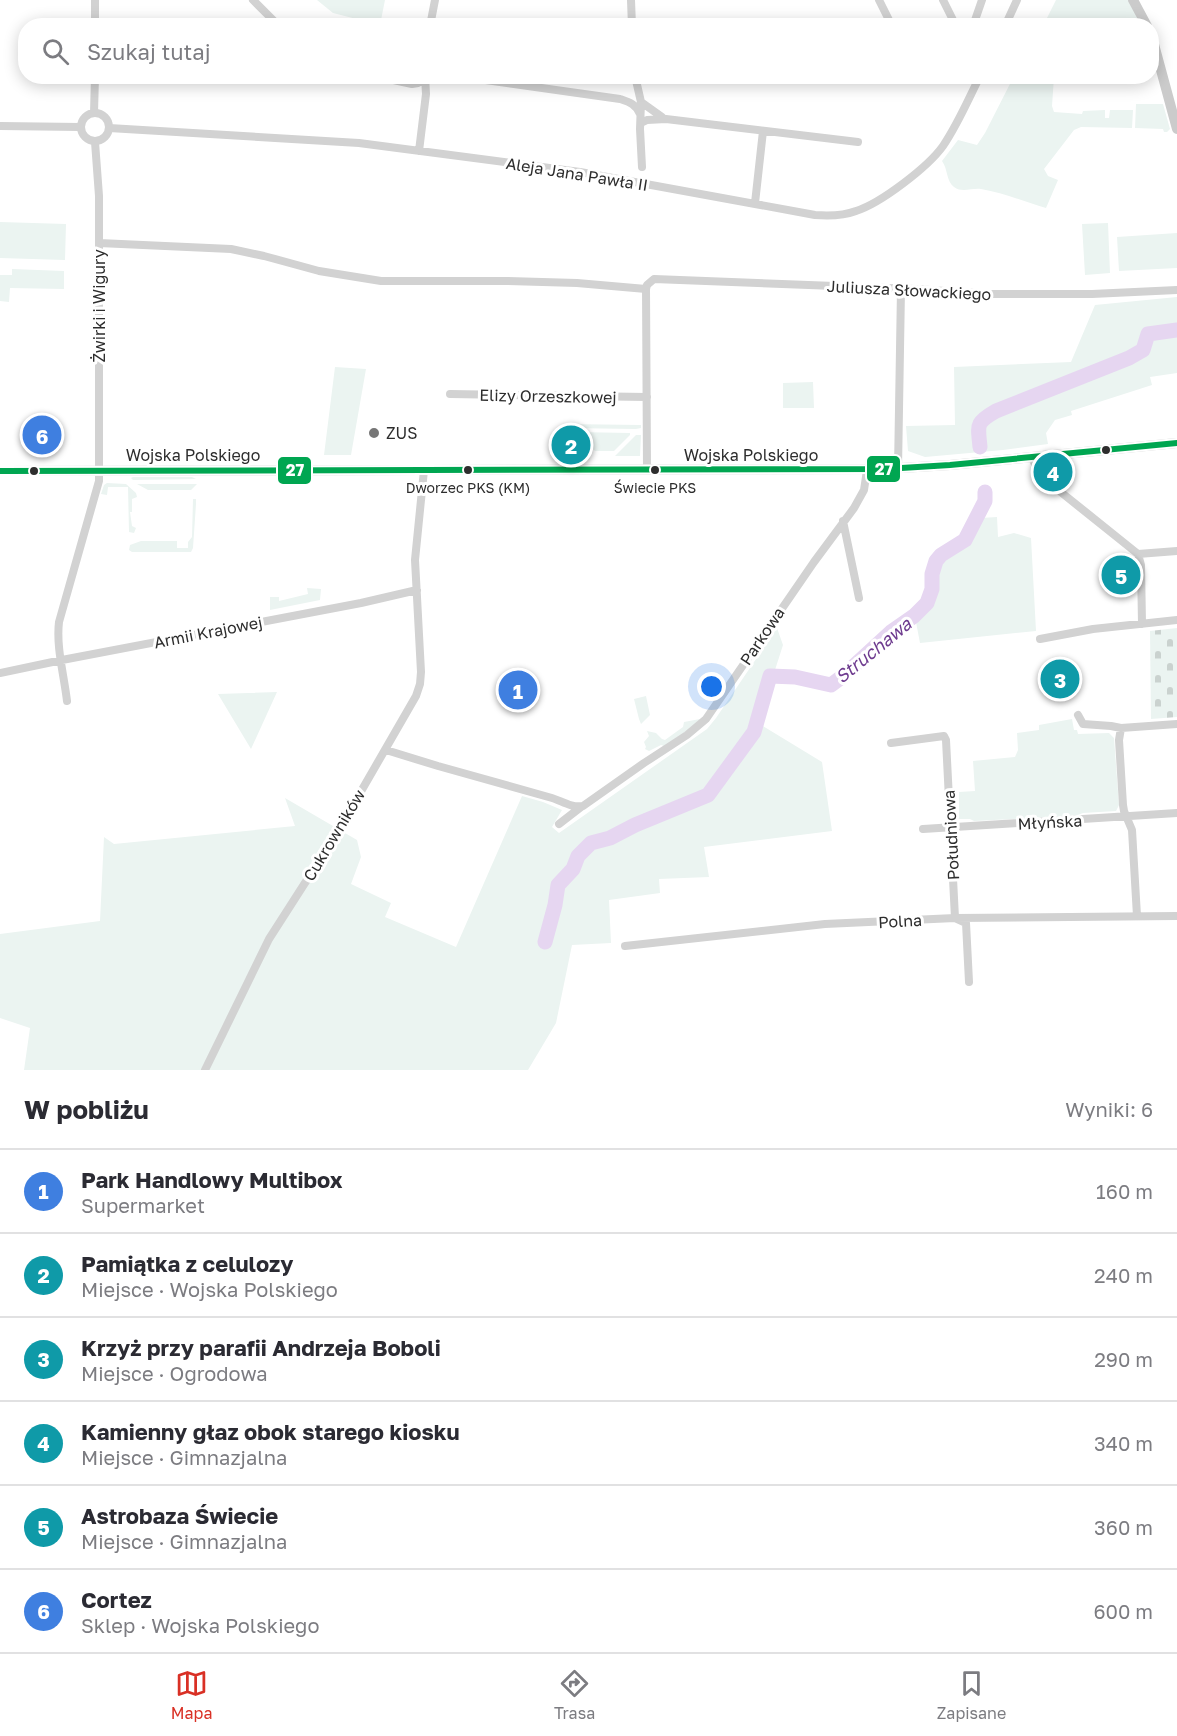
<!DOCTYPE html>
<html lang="pl">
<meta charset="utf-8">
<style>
:root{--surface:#fff;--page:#f2f2f3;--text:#2b2b33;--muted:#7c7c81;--line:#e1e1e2;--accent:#d93025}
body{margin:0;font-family:"Golos Text",sans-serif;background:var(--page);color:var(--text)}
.you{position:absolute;left:712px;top:687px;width:21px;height:21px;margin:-15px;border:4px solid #fff;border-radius:50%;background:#1a73e8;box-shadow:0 0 0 9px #1a73e833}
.badge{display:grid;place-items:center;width:39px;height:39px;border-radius:50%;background:var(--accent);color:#fff;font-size:20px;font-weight:700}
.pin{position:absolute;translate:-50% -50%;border:3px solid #fff;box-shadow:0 2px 6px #0006}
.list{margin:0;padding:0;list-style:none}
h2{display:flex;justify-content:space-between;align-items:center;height:78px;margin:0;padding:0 24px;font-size:26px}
h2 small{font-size:20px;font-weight:400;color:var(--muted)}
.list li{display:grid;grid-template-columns:39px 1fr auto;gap:18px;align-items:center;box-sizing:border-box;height:84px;padding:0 24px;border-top:2px solid var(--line)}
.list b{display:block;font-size:22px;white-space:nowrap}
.list p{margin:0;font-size:20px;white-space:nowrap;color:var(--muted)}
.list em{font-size:20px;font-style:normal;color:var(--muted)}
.icon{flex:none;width:33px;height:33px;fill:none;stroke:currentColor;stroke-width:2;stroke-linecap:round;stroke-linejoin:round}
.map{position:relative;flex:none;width:1177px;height:1070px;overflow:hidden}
.search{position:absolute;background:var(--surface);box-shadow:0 3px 15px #0003;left:18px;right:18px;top:18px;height:66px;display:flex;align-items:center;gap:15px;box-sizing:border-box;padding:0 21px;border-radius:24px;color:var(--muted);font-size:22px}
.sheet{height:582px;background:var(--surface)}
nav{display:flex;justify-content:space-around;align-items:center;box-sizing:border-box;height:84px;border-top:2px solid var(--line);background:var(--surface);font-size:16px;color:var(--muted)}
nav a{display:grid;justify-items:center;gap:3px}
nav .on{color:var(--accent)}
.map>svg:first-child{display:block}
.green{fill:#ebf4f1}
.cemetery{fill:url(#cemetery-stones)}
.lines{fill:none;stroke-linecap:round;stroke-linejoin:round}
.river{stroke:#e6d6f1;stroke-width:15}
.street{stroke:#d2d2d2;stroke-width:8}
.secondary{stroke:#cbcbcb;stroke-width:10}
.bus-1-casing{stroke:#fff;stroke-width:10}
.bus-1{stroke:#00a651;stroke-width:6}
.poi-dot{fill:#767676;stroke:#fff;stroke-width:2}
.bus-dot{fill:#2d2d2d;stroke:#fff;stroke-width:2}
.labels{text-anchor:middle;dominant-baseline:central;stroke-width:6;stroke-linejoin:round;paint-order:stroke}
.bus-label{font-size:14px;fill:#2d2d2d;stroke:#fff}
.street-label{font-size:16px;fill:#2d2d2d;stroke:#fff}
.poi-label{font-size:16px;fill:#2d2d2d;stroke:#fff;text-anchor:start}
.water-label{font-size:18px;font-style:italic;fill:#6e3b8f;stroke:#fff}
.line-badge{stroke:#fff;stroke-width:2}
.badge-label{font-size:16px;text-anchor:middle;font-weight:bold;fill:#fff}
</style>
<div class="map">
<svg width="1177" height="1070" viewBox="0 0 1177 1070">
<defs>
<pattern id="cemetery-stones" width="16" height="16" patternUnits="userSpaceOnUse" patternTransform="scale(1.5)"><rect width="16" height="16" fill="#ebf4f1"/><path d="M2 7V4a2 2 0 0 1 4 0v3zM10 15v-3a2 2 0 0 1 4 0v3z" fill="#cad2cf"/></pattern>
</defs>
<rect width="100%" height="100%" fill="#fff"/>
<path class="green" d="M317 0H385L380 25 333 13Z
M1056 0H1129L1142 16 1132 21 1077 19C1067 28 1055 25 1043 26Z
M1014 76 1054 77 1052 106 1054 112 1082 114 1083 111 1105 110V118H1109L1110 110H1133L1132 128 1081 127 1074 130 1044 169 1048 176 1058 180 1046 208C1025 202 1004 193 981 189 971 188 962 193 954 187 946 181 948 169 942 161L958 140 977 145 985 133Z
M1136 104H1163L1170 129 1167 132H1164L1163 129 1135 128Z
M0 222 66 224 65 260 0 258Z
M1108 223 1110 273 1085 275 1082 224Z
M1177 233V268L1119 271 1117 237Z
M12 269 64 271V289L10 288 9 302 0 301V275H12Z
M1177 297V373L1150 377 1152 385 1071 411 1072 415 1055 420 1046 433 1048 444 1003 450 925 457 908 451 906 426 955 425 954 367 1071 362 1095 305Z
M335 367 366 369 351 455H324Z
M813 382 814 408H783V383Z
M565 424 641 425V428L636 429 566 428Z
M567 432H568L589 451H567Z
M576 432 630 433V435L614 451H595Z
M636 435H641L640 456H615Z
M133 477H192L196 479 133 480 131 478Z
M107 483 126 484 136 493 137 497 132 499V512H130L132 526 136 528 134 533 129 532 128 487H108L107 495 101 494 104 485Z
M137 484H197L191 490H148Z
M193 499H196V504L193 548 191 552H132L129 550 130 545 141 541H177V548H188V542L192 537Z
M997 517 998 537 1014 533 1031 538 1036 631 920 643 916 622 930 604 943 561 968 543 981 518Z
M307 588 321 589 320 600 270 610V597H279V601L308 594Z
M777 628 783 645 758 723 822 762 832 831 704 847 709 877 659 879 660 893 609 900 611 943 572 945 556 1023 528 1070H24L30 1028 0 1018V934L100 921 104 837 114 844 295 826 285 798 357 840 361 857 351 884 391 903 385 917 456 947 522 796 543 802 562 810 552 827 559 833 707 729 716 718Z
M277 692 251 749 218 694Z
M646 696 650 715 641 724 639 719 634 699Z
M700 719 688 730 664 746 661 745 649 751 645 749 646 747 644 742 649 736 647 731 656 733 662 739 665 740 683 727 684 722Z
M1072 719 1074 730H1077L1078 734 1109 733 1114 738 1119 805 1116 811 1083 813 1075 816 974 821 970 819H957V816H959V792L975 791 973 761 1015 757 1018 750 1017 733 1039 730V725Z"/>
<path class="cemetery" d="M1177 628V717L1151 719 1150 631Z"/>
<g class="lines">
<path class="river" d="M980 447C978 425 975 423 996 411L1129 358 1143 350 1148 334 1177 330
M545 942 555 905 558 885 573 869 578 856 591 843 610 838 635 825 708 795 754 732 770 676 795 677 831 685 843 676 891 632 914 616 927 603 932 589V574L936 561 941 555 965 540 985 501V492"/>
<path class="street" d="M95 0V26
M253 0 279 26
M631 0 632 26
M879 0 892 26
M943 0 956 26
M430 26 435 0
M973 26 982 0
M1005 26 1017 0
M375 76 412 84 418 83 425 79
M457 76 620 99C629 102 636 104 640 114
M635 76 641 102 640 129 642 167
M641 102 662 117
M81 127a14 14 0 1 1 28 0a14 14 0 1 1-28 0Z
M94 113 95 76
M641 123 647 120 666 119 858 142
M0 126 80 127
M109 128 359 143 580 172 815 215C829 216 843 216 856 211 881 203 928 167 943 146 958 124 968 100 980 76
M419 151 426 94 425 76
M755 203 763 131
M99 243 231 249 264 256 319 271 381 281H508L577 283 646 289
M450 394 647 397
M1032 457 1038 472 1047 481 1138 554 1141 565 1142 624
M898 469 901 289
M647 470 646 289 647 285 654 279 915 289 990 294H1092L1177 290
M843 521 859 598
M1138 554 1177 551
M1040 639 1093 629 1177 620
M0 673 62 660 361 603 417 590
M67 701C64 675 56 647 59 622L99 481V196L95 142
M1078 715 1083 724 1111 726 1121 728 1177 724
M1121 728 1119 740 1123 805 1124 811 1132 830 1137 916
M891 743 944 736 946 740 955 918 966 923 969 982
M386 750 438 766 552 798C562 801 571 808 583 806L644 763 687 735 706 719 814 562 854 508 864 490 867 470
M559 824 581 807
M923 829 1177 813
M625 946 825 924 955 918 1177 916
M205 1070 269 939 337 833 416 696 420 684 421 672 415 560 424 470"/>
<path class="secondary" d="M1133 0 1147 26
M1152 37 1177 129
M0 471 885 469 950 465 1177 443"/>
<g class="bus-1-casing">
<path id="bus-1" d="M0 471 885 469 950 465 1177 443"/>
</g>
<use href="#bus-1" class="bus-1"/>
</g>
<circle class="poi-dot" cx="374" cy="433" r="6"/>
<g class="bus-dot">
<circle cx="1106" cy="450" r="5"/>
<circle cx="468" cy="470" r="5"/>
<circle cx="655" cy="470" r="5"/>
<circle cx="34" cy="471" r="5"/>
</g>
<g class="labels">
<g class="bus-label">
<text x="468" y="487">Dworzec PKS (KM)</text>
<text x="655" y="487">Świecie PKS</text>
</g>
<g class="street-label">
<text transform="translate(577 174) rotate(9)">Aleja Jana Pawła II</text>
<text transform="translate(909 290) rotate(3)">Juliusza Słowackiego</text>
<text transform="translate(99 306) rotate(-90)">Żwirki i Wigury</text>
<text transform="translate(548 396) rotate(1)">Elizy Orzeszkowej</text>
<text x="193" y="455">Wojska Polskiego</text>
<text x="751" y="455">Wojska Polskiego</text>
<text transform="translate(208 632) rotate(-11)">Armii Krajowej</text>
<text transform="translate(762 636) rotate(-56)">Parkowa</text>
<text transform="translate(1050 822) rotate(-3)">Młyńska</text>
<text transform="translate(334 835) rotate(-59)">Cukrowników</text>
<text transform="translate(951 835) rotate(-93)">Południowa</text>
<text transform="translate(900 921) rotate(-3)">Polna</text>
</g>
<g class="poi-label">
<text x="386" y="433">ZUS</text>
</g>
<g class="water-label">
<text transform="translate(873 650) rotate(-39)">Struchawa</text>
</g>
</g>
<g class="line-badge">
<rect x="866" y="455" width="35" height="28" rx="6" fill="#00a651"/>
<rect x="277" y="456" width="35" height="29" rx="6" fill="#00a651"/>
</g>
<g class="badge-label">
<text x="884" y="475">27</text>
<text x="295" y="476">27</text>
</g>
</svg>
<div class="you"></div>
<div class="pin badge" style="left:518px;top:690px;background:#3f7fe0">1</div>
<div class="pin badge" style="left:571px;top:445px;background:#0f9aa8">2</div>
<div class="pin badge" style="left:1060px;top:679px;background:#0f9aa8">3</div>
<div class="pin badge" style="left:1053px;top:472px;background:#0f9aa8">4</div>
<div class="pin badge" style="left:1121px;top:575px;background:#0f9aa8">5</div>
<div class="pin badge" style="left:42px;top:435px;background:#3f7fe0">6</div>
<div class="search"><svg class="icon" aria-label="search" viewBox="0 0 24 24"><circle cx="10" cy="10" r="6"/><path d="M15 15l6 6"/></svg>Szukaj tutaj</div>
</div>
<section class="sheet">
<h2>W pobliżu<small>Wyniki: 6</small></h2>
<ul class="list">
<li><span class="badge" style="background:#3f7fe0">1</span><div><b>Park Handlowy Multibox</b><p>Supermarket</p></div><em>160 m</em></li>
<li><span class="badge" style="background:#0f9aa8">2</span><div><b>Pamiątka z celulozy</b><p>Miejsce · Wojska Polskiego</p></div><em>240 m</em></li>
<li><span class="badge" style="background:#0f9aa8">3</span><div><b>Krzyż przy parafii Andrzeja Boboli</b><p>Miejsce · Ogrodowa</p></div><em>290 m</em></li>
<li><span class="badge" style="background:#0f9aa8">4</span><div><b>Kamienny głaz obok starego kiosku</b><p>Miejsce · Gimnazjalna</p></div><em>340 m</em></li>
<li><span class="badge" style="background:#0f9aa8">5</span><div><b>Astrobaza Świecie</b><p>Miejsce · Gimnazjalna</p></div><em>360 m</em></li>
<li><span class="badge" style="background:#3f7fe0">6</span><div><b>Cortez</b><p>Sklep · Wojska Polskiego</p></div><em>600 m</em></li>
</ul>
</section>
<nav>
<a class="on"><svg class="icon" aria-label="map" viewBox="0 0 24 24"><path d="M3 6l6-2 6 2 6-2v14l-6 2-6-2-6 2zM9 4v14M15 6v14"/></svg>Mapa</a>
<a><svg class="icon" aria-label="directions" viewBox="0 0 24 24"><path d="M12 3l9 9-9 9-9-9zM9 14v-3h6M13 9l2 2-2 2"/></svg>Trasa</a>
<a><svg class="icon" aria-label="saved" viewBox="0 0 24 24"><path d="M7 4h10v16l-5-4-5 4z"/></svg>Zapisane</a>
</nav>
